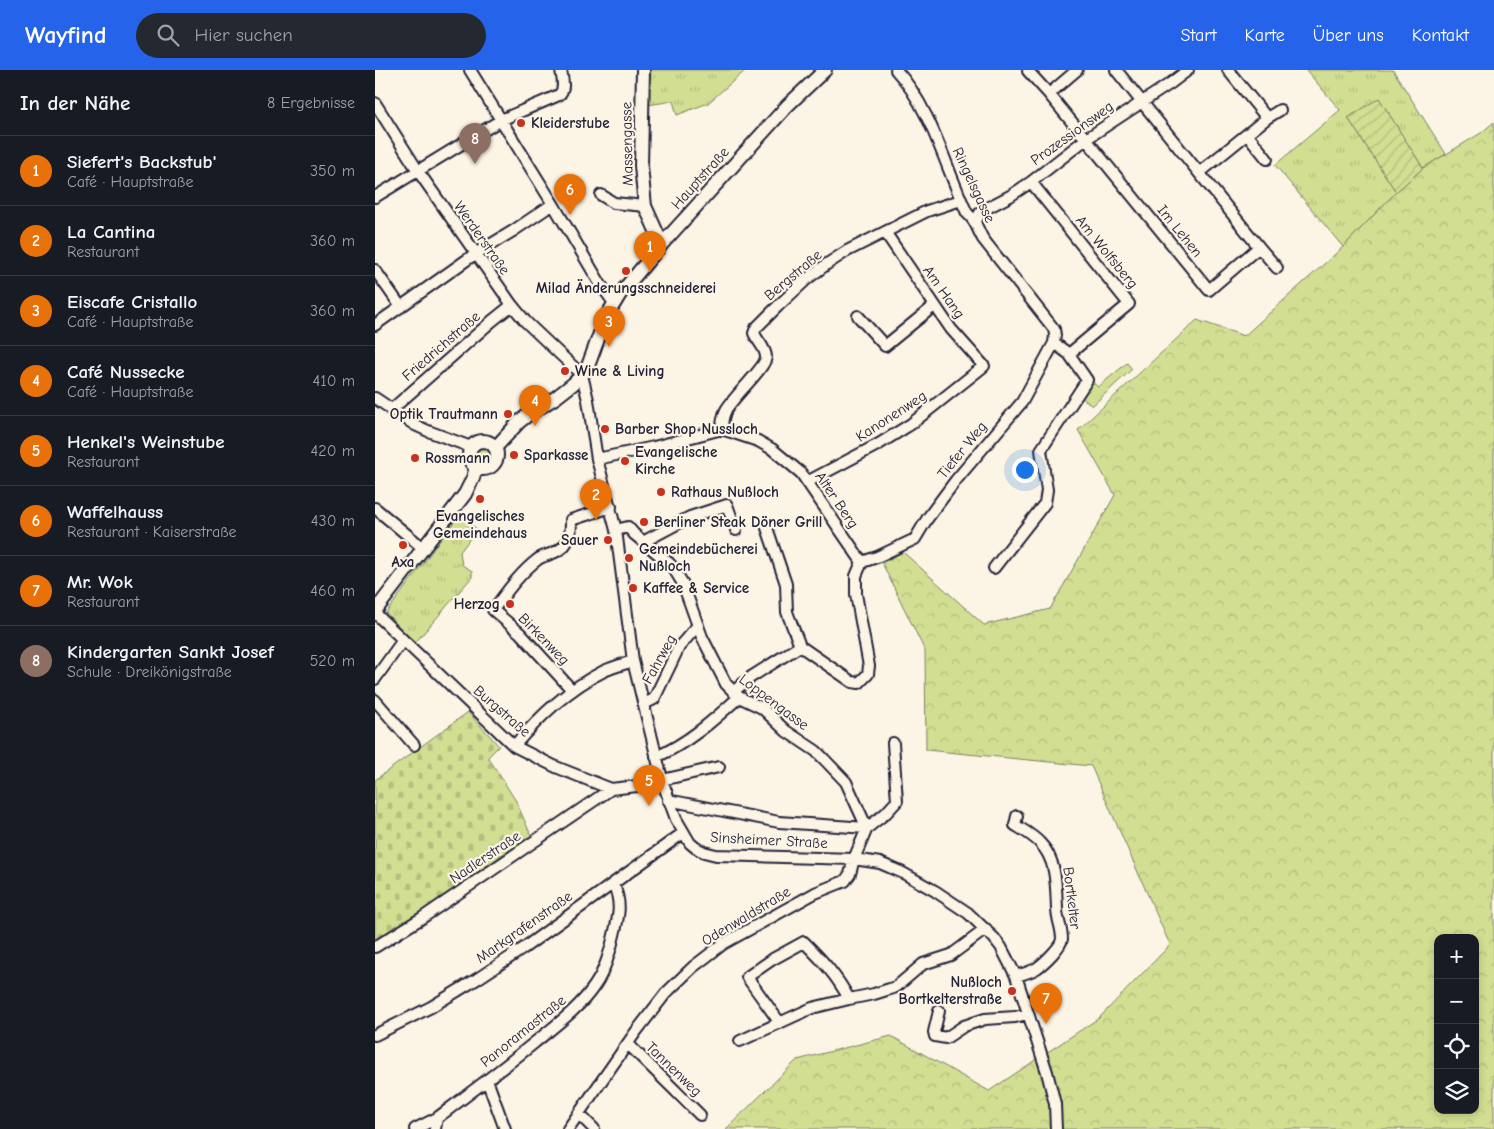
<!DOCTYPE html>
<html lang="de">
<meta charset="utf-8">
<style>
:root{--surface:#171b24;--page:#242831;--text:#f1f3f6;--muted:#9ea1a6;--line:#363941;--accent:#2563eb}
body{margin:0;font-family:"Comic Neue",sans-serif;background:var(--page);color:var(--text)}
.controls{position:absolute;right:15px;bottom:15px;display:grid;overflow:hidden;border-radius:10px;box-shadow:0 2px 8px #0003}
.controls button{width:45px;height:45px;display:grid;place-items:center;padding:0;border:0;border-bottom:1px solid var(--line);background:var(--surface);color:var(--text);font:25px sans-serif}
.you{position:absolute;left:649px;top:399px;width:18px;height:18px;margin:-12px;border:4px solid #fff;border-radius:50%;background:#1a73e8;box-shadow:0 0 0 8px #1a73e833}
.badge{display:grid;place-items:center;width:32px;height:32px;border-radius:50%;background:var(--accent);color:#fff;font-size:16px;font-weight:700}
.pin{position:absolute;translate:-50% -41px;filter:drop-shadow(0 1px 2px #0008)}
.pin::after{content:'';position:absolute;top:26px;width:18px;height:15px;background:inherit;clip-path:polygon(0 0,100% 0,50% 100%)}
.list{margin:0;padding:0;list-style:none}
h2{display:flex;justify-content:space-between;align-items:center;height:65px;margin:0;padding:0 20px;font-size:21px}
h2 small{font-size:16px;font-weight:400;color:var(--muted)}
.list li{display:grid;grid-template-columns:32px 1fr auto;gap:15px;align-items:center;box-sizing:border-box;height:70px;padding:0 20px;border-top:1px solid var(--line)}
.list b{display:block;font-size:19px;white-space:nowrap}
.list p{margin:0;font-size:16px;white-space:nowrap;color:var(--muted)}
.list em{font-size:16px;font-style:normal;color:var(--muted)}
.icon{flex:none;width:28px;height:28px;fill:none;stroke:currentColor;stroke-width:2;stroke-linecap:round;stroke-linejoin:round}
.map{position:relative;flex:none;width:1119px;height:1059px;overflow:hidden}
header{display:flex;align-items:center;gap:30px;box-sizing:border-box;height:70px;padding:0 25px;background:var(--accent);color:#fff}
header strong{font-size:24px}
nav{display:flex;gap:28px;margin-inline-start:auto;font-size:18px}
.search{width:350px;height:45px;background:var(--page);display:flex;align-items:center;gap:12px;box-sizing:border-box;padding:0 18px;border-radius:28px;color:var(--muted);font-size:19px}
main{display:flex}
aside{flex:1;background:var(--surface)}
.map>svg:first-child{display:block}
.grass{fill:url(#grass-tufts);stroke:#7a8066}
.forest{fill:url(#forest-crowns);stroke:#7a8066;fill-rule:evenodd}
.cemetery{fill:url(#cemetery-stones);stroke:#7a8066}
.garden{fill:url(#garden-furrows);stroke:#7a8066}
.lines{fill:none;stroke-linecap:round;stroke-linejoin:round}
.minor-casing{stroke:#22223b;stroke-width:14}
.major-casing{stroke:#22223b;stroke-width:16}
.minor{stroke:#fcf5e5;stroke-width:10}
.major{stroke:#fcf5e5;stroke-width:12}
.poi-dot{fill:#c8321e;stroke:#fcf5e5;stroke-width:2}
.labels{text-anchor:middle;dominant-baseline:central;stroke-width:4.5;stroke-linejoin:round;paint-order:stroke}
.poi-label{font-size:15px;font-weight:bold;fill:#22223b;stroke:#fcf5e5;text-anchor:start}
.street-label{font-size:15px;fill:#22223b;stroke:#fcf5e5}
</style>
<header>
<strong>Wayfind</strong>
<div class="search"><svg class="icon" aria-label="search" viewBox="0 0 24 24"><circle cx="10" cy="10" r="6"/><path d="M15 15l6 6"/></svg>Hier suchen</div>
<nav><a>Start</a><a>Karte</a><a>Über uns</a><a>Kontakt</a></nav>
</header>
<main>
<aside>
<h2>In der Nähe<small>8 Ergebnisse</small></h2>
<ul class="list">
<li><span class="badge" style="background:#e8710a">1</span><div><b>Siefert's Backstub'</b><p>Café · Hauptstraße</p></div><em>350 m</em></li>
<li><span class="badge" style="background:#e8710a">2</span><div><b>La Cantina</b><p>Restaurant</p></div><em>360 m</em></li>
<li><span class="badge" style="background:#e8710a">3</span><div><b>Eiscafe Cristallo</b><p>Café · Hauptstraße</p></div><em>360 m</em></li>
<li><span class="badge" style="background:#e8710a">4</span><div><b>Café Nussecke</b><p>Café · Hauptstraße</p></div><em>410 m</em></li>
<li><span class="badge" style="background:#e8710a">5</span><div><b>Henkel's Weinstube</b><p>Restaurant</p></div><em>420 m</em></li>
<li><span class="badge" style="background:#e8710a">6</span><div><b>Waffelhauss</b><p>Restaurant · Kaiserstraße</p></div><em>430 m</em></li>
<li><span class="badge" style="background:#e8710a">7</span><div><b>Mr. Wok</b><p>Restaurant</p></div><em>460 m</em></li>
<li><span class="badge" style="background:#8d6e63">8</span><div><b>Kindergarten Sankt Josef</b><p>Schule · Dreikönigstraße</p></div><em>520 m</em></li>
</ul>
</aside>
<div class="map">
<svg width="1119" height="1059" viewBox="0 0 1119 1059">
<defs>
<pattern id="grass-tufts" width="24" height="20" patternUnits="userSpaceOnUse" patternTransform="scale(1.25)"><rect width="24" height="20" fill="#d2de91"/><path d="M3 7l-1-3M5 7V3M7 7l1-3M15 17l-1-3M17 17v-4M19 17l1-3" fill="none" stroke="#b4be7e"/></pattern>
<pattern id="forest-crowns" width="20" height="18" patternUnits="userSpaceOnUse" patternTransform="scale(1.25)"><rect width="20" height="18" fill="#d2de91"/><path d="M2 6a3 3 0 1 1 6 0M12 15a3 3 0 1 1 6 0" fill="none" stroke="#b4be7e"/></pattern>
<pattern id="cemetery-stones" width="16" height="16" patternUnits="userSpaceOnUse" patternTransform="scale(1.25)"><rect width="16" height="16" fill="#d2de91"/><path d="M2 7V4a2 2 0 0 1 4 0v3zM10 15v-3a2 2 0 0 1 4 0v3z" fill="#b4be7e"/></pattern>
<pattern id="garden-furrows" width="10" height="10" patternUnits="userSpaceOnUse" patternTransform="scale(1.25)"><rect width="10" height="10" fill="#d2de91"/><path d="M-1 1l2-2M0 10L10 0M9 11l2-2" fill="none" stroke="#b4be7e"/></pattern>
</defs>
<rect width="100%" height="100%" fill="#fcf5e5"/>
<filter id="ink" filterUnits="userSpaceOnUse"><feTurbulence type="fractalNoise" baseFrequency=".02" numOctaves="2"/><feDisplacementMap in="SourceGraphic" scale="10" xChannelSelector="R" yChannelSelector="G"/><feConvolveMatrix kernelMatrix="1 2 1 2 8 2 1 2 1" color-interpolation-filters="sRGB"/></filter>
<g filter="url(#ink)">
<path class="grass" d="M271 0H371L333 33 302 45 298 31 273 35Z
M931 0H1018L1071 84 1048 98 1004 29 973 48 1021 122 968 177 900 95 965 40Z
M752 293 757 299 717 336 705 326 716 311 723 317Z
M100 385a8 8 0 1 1 16 0a8 8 0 1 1-16 0Z
M84 445 102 459 85 482 87 495 97 501V507L40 573 11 543Z"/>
<path class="forest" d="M1119 52V1059H351L422 990 516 966 614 1021 724 948 795 875 716 696 551 680 550 581 507 493 528 482 609 555 675 539 740 425 703 360 822 250 869 266 968 177 1021 122 1048 98 1106 63ZM1063 868H1100V1040H1063Z"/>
<path class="cemetery" d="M93 642 124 676 113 687 141 731 158 770 15 865 0 872V710Z"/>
<path class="garden" d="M1004 28 1048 98 1021 122 973 48Z"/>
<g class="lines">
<g class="minor-casing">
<path id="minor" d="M95 0 178 134 226 215 239 233
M702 0 674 24 834 220 884 177 741 0
M853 0 892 48
M653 1 674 24
M0 33 43 101 137 235 151 252 207 305 213 330 222 389 241 460 258 591 288 713 301 749 315 773 321 778 329 782 341 785 479 789 505 793 528 803 560 821 593 843 619 868 626 877 641 906 672 1002 680 1034 681 1059
M872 64 892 89
M824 103 892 48 905 40
M656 112 754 234 694 284
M226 125 239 133 270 136
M0 127 126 50 184 25C191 19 187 8 186 0
M601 151 605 143 610 139 635 126 656 112 711 69 796 13 813 0
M884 177 902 198
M0 200 26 237
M483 246 510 276 559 236
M0 255 100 184 138 161 178 134
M0 328 40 355 53 361 96 377
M16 340 117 251 137 235
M347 359C347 352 348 346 351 340 358 327 391 297 391 287 391 278 382 271 379 263L381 258 403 236 432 209 452 194 472 181 552 141 586 130
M222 389 279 377 347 359 383 371 397 379 426 403 487 492
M432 412 504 374 536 354 609 296 576 259 510 162
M0 438 48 478
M390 452 411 514 412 542 425 576 477 612 484 613 493 604 494 596 481 524V506L487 492
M268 472 315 447 352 435 361 460
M487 492 502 487 540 469 552 449 581 410 647 332 679 273 680 265 679 259 608 169C601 157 602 152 592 143 570 96 556 38 521 0
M619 498 670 433 672 420 666 380 712 310 694 284 679 273
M0 543 139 676 181 697 236 719 288 713
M0 609 28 570
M197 620 145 563 118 540C131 523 145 503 162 490 169 484 181 485 189 476 196 468 196 458 196 450L236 437
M358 622 376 607 425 576
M0 630 39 675
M269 634 279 629 304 577 323 555
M139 676C165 646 193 619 229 601 238 597 249 594 258 591
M281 687C313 673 339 650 364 627
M287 710 344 697
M293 730 404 752 492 758
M492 758 511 743 522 731 518 673
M0 877 47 848 236 719
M641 906C648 904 656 902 662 898 669 893 686 877 687 869 687 858 682 849 682 839 681 816 682 790 665 773 659 766 648 760 640 755L642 746
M564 941 559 962 560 966 571 968 589 956 610 949 640 947 652 944
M405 953 372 907 398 889 429 872C447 890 462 906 474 929
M0 965 56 937 102 909 146 880 308 763
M365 971 437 938 474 929 499 924 521 917 548 894 576 885 611 859
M253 974 325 1045
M112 1010 130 1059
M204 1044 219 1059
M40 1059 62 1048
M60 1059 62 1048C95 1023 127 999 159 973 181 955 204 939 220 915 229 902 236 880 239 865 244 845 247 833 238 813
M193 1059 260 963 291 923 318 897 348 874 440 823 470 811 475 804 479 789 492 758 471 712 449 689 441 681 411 661 387 638 364 627 351 614 327 567 308 514 299 499 294 493 259 464 253 457 241 460"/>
</g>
<g class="major-casing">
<path id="major" d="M268 0 266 96 270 136 287 174
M94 385a14 14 0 1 1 28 0a14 14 0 1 1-28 0Z
M120 378 144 352 154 344 180 328 198 314 207 305 213 296 231 247 245 224 287 174 413 35 450 0
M0 541 90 424 98 408 101 397"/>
</g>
<use href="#minor" class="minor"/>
<use href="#major" class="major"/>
</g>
</g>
<g class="poi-dot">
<circle cx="146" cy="53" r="5"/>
<circle cx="251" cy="201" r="5"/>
<circle cx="190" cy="301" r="5"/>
<circle cx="133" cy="344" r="5"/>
<circle cx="230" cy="359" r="5"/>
<circle cx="139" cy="385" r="5"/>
<circle cx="40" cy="388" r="5"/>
<circle cx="250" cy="391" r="5"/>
<circle cx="286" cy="422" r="5"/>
<circle cx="105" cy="429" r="5"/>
<circle cx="269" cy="452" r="5"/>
<circle cx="233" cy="470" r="5"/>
<circle cx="28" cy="475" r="5"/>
<circle cx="254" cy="488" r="5"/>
<circle cx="258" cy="518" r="5"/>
<circle cx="135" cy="534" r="5"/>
<circle cx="637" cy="921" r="5"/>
</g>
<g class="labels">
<g class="poi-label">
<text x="156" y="53">Kleiderstube</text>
<text x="251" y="218" text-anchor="middle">Milad Änderungsschneiderei</text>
<text x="200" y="301">Wine &amp; Living</text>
<text x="123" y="344" text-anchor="end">Optik Trautmann</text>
<text x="240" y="359">Barber Shop Nussloch</text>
<text x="260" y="382">Evangelische<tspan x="260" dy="17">Kirche</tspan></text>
<text x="149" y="385">Sparkasse</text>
<text x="50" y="388">Rossmann</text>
<text x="296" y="422">Rathaus Nußloch</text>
<text x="105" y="446" text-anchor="middle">Evangelisches<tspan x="105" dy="17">Gemeindehaus</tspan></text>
<text x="279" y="452">Berliner Steak Döner Grill</text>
<text x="223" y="470" text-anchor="end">Sauer</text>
<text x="264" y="479">Gemeindebücherei<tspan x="264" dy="17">Nußloch</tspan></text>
<text x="28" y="492" text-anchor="middle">Axa</text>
<text x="268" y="518">Kaffee &amp; Service</text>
<text x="125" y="534" text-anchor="end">Herzog</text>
<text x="627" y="912" text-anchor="end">Nußloch<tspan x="627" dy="17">Bortkelterstraße</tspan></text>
</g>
<g class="street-label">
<text transform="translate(697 63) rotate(-36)">Prozessionsweg</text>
<text transform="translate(252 74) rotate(-91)">Massengasse</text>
<text transform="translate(325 108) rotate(-48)">Hauptstraße</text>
<text transform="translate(599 115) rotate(65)">Ringelsgasse</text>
<text transform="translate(805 161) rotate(51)">Im Lehen</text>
<text transform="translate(107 168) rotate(55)">Werderstraße</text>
<text transform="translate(732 182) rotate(51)">Am Wolfsberg</text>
<text transform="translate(418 205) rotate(-40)">Bergstraße</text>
<text transform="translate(569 222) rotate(55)">Am Hang</text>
<text transform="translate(66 276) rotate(-41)">Friedrichstraße</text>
<text transform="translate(516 346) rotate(-33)">Kanonenweg</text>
<text transform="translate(587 380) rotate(-51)">Tiefer Weg</text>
<text transform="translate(462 430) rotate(56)">Alter Berg</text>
<text transform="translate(169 569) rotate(46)">Birkenweg</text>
<text transform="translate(284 589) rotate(-61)">Fahrweg</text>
<text transform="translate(399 632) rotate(37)">Loppengasse</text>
<text transform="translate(127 641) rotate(41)">Burgstraße</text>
<text transform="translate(394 770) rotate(3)">Sinsheimer Straße</text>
<text transform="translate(110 787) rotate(-34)">Nadlerstraße</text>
<text transform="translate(697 828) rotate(83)">Bortkelter</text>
<text transform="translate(371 846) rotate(-31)">Odenwaldstraße</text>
<text transform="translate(149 857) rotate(-35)">Markgrafenstraße</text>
<text transform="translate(148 961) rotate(-39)">Panoramastraße</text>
<text transform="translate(299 999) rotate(44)">Tannenweg</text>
</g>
</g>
</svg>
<div class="controls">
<button>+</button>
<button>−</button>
<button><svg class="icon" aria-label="locate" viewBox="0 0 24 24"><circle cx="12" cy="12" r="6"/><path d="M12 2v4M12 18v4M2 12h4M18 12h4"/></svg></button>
<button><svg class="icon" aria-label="layers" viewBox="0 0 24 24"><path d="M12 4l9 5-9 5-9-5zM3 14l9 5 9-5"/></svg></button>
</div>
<div class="you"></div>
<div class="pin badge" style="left:275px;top:202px;background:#e8710a">1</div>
<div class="pin badge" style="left:221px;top:450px;background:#e8710a">2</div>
<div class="pin badge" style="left:234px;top:277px;background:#e8710a">3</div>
<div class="pin badge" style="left:160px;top:356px;background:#e8710a">4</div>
<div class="pin badge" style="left:274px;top:736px;background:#e8710a">5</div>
<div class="pin badge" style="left:195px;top:145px;background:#e8710a">6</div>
<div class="pin badge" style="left:671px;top:954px;background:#e8710a">7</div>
<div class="pin badge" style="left:100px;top:94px;background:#8d6e63">8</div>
</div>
</main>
